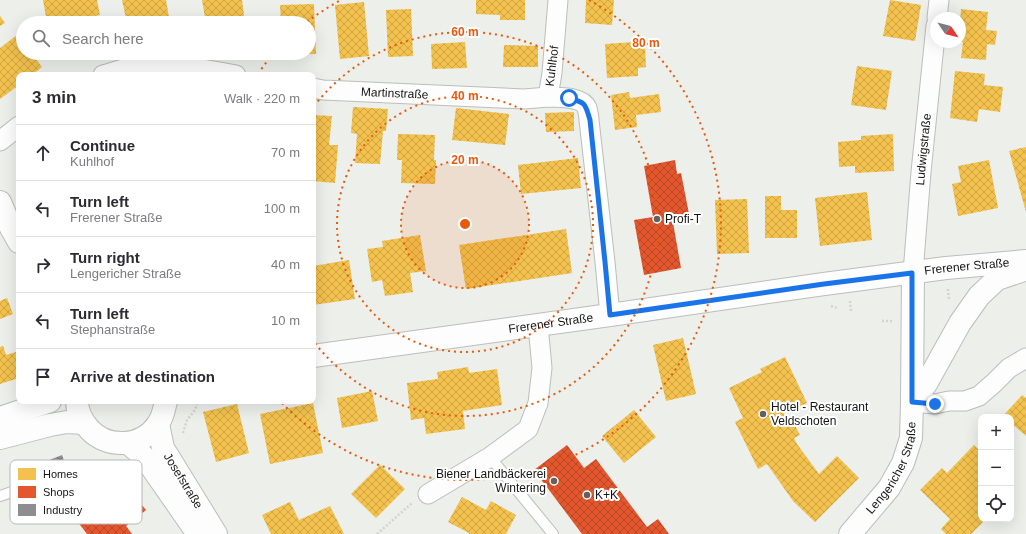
<!DOCTYPE html>
<meta charset="utf-8">
<style>
:root{--surface:#fff;--page:#f7f7f7;--text:#2b2b33;--muted:#7c7c81;--line:#e1e1e2}
body{margin:0;font-family:Helvetica,sans-serif;background:var(--page);color:var(--text)}
.controls{position:absolute;right:12px;bottom:12px;display:grid;overflow:hidden;border-radius:8px;box-shadow:0 4px 16px #0002}
.controls button{width:36px;height:36px;display:grid;place-items:center;padding:0;border:0;border-bottom:1px solid var(--line);background:var(--surface);color:var(--text);font:20px sans-serif}
.compass{position:absolute;left:930px;top:12px;width:36px;height:36px;border-radius:50%;background:var(--surface);box-shadow:0 4px 16px #0002;rotate:125deg}
.stop{position:absolute;width:12px;height:12px;margin:-9px;border:3px solid #1a73e8;border-radius:50%;background:#fff}
.stop.end{background:#1a73e8;border-color:#fff;box-shadow:0 1px 4px #0008}
.list{margin:0;padding:0;list-style:none}
h2{display:flex;justify-content:space-between;align-items:center;height:52px;margin:0;padding:0 16px;font-size:17px}
h2 small{font-size:13px;font-weight:400;color:var(--muted)}
.list li{display:grid;grid-template-columns:26px 1fr auto;gap:12px;align-items:center;box-sizing:border-box;height:56px;padding:0 16px;border-top:1px solid var(--line)}
.list b{display:block;font-size:15px;white-space:nowrap}
.list p{margin:0;font-size:13px;white-space:nowrap;color:var(--muted)}
.list em{font-size:13px;font-style:normal;color:var(--muted)}
.icon{flex:none;width:22px;height:22px;fill:none;stroke:currentColor;stroke-width:2;stroke-linecap:round;stroke-linejoin:round}
.map{position:relative;flex:none;width:1026px;height:534px;overflow:hidden}
.search{position:absolute;background:var(--surface);box-shadow:0 4px 16px #0002;left:16px;top:16px;width:300px;height:44px;display:flex;align-items:center;gap:10px;box-sizing:border-box;padding:0 14px;border-radius:22px;color:var(--muted);font-size:15px}
.panel{position:absolute;background:var(--surface);box-shadow:0 4px 16px #0002;left:16px;top:72px;width:300px;height:332px;border-radius:8px}
.map>svg:first-child{display:block}
.homes{fill:url(#homes-cross-hatch)}
.shops{fill:url(#shops-cross-hatch)}
.industry{fill:url(#industry-cross-hatch)}
.lines{fill:none;stroke-linecap:round;stroke-linejoin:round}
.service-casing{stroke:#bcbeba;stroke-width:12}
.minor-casing{stroke:#bcbeba;stroke-width:21}
.tertiary-casing{stroke:#bcbeba;stroke-width:24}
.secondary-casing{stroke:#bcbeba;stroke-width:24}
.path{stroke:#d3d3d2;stroke-width:2.5;stroke-dasharray:2 2;stroke-linecap:butt}
.service{stroke:#fcfdfc;stroke-width:10}
.minor{stroke:#fcfdfc;stroke-width:19}
.tertiary{stroke:#fcfdfc;stroke-width:22}
.secondary{stroke:#fcfdfc;stroke-width:22}
.route{stroke:#1a73e8;stroke-width:5}
.ring{fill:none;stroke:#e8590c;stroke-width:2;stroke-dasharray:2 4}
.poi-dot{fill:#61625f;stroke:#fff;stroke-width:1.5}
.labels{text-anchor:middle;dominant-baseline:central;stroke-width:4;stroke-linejoin:round;paint-order:stroke}
.street-label{font-size:12px;fill:#151614;stroke:#fff}
.poi-label{font-size:12px;fill:#151614;stroke:#fff;text-anchor:start}
.key{fill:#fff;stroke:#b9b9b8;stroke-width:1}
.key-label{font-size:11px;fill:#151614}
.centre{fill:#e8590c;stroke:#fff;stroke-width:2}
.ring-label{font-size:12px;text-anchor:middle;font-weight:bold;fill:#e8590c;stroke:#fff;stroke-width:4;stroke-linejoin:round;paint-order:stroke}
</style>
<div class="map">
<svg width="1026" height="534" viewBox="0 0 1026 534">
<defs>
<pattern id="homes-cross-hatch" width="8" height="8" patternUnits="userSpaceOnUse"><rect width="8" height="8" fill="#f2c14e"/><path d="M0 0l8 8M0 8l8-8" fill="none" stroke="#cfa543"/></pattern>
<pattern id="shops-cross-hatch" width="8" height="8" patternUnits="userSpaceOnUse"><rect width="8" height="8" fill="#e4572e"/><path d="M0 0l8 8M0 8l8-8" fill="none" stroke="#b84726"/></pattern>
<pattern id="industry-cross-hatch" width="8" height="8" patternUnits="userSpaceOnUse"><rect width="8" height="8" fill="#8d8d92"/><path d="M0 0l8 8M0 8l8-8" fill="none" stroke="#727276"/></pattern>
</defs>
<rect width="100%" height="100%" fill="#edefea"/>
<path class="homes" d="M43 0H97L100 15 88 17 89 23H54L53 22 47 23Z
M122 0H166L170 23H127Z
M202 0H242L245 23H206Z
M476 0H525V20H500V15L476 14Z
M586 0H614L612 25 585 23Z
M890 0 921 5 915 41 883 36Z
M364 2 369 56 340 59 335 5Z
M314 4 316 54H309V23H281L280 5Z
M411 9 413 56 388 57 386 10Z
M961 9 988 12 986 30 997 31 995 45 987 44 986 60 961 58 963 42H960V22Z
M0 16 5 23 0 26Z
M17 35 23 42V53H31L42 67 32 75H19V85L0 99V48Z
M465 42 467 68 432 69 431 44Z
M635 42V46H645L646 67 638 68V76L607 78 605 44Z
M504 45 538 46V67H503Z
M282 53H301V54L282 55Z
M857 66 892 71 886 110 851 105Z
M955 71 985 74 984 85 1003 87 1000 112 979 109 977 122 950 118Z
M629 92 630 98 659 94 661 112 636 115 637 127 615 130 611 95Z
M353 107 388 109 386 131H383L380 164 355 163 357 134 351 133Z
M456 108 509 114 505 145 452 140Z
M574 112V131L546 132 545 113Z
M313 115 332 116 329 145H338L335 183 313 181Z
M398 134 435 135 434 160H436L435 184 401 183 402 160H397Z
M893 134 894 171 855 173V166L839 167 838 142 861 140V136Z
M1026 147V212L1009 151Z
M578 158 581 188 521 194 518 165Z
M989 160 998 208 958 216 952 184 961 182 958 166Z
M867 192 872 240 820 246 815 198Z
M765 196H781V210H797V238H765Z
M747 199 749 253 717 254 715 200Z
M566 229 572 273 466 289 459 245Z
M420 235 426 271 410 273 413 292 385 296 382 280 372 282 367 249 383 247 382 241Z
M349 260 355 299 313 305V266Z
M7 298 13 314 0 319V301Z
M683 338 696 394 666 401 653 345Z
M3 346 6 355 19 351V378L0 384V347Z
M785 357 807 403 792 410 789 403 781 407 789 424 793 422 800 435 794 438 797 444 819 474 837 456 859 478 815 522 793 501 767 464 758 469 735 422 743 418 729 388 762 372 760 369Z
M468 367 469 373 497 369 502 405 463 411 465 429 426 434 424 418 411 420 407 383 438 379 437 372Z
M372 391 378 421 342 428 337 398Z
M1022 395 1026 398V436L1011 423V417H1004L1003 416Z
M313 403 323 453 270 464 260 414Z
M237 404 249 453 216 462 203 412Z
M634 410 656 437 624 463 602 436Z
M974 445 981 452V519H986L971 534H946L941 529 950 519 920 490 942 468 947 473Z
M380 465 405 489 376 518 351 494Z
M462 497 486 510 491 501 516 515 506 534H469V533L448 522Z
M290 502 299 520 330 506 344 534H271L262 515Z"/>
<path class="shops" d="M675 160 677 174 681 173 689 214 672 217 681 268 644 275 634 220 653 217 644 166Z
M567 445 584 468 596 459 647 527 658 519 669 534H582L534 470Z
M121 479 146 510 126 526 132 534H87L74 517Z"/>
<path class="industry" d="M62 455 77 498 57 505 42 463Z"/>
<g class="lines">
<g class="service-casing">
<path id="service" d="M490 457 553 534
M0 496 26 487"/>
</g>
<g class="minor-casing">
<g id="minor">
<path d="M558 0 552 73 548 97C559 98 582 96 587 108 588 112 589 116 589 120L605 262 610 315"/>
<path d="M937 18 939 0"/>
<path d="M103 75C111 73 119 70 127 68 163 62 200 68 236 75"/>
<path id="s1" d="M313 88 323 90 524 99 548 97"/>
<path d="M0 141 19 126"/>
<path id="s2" d="M913 273 921 172 936 26"/>
<path d="M912 402 935 404 949 401H965L979 396 994 383 1009 368 1026 358"/>
<path d="M428 494 490 457 528 429 538 403 542 368 538 325"/>
</g>
</g>
<g class="tertiary-casing">
<g id="tertiary">
<path d="M0 202 11 228 19 242"/>
<path id="s3" d="M158 424 163 448 216 534"/>
<path d="M128 443 143 456 152 468 198 534"/>
</g>
</g>
<g class="secondary-casing">
<g id="secondary">
<path id="s4" d="M313 356 610 315 824 284 946 268 1026 261"/>
<path d="M77 401C77 411 82 421 89 429 107 449 142 448 158 424 163 417 164 409 166 401"/>
<path d="M912 402 926 384 960 323 979 296 997 279 1024 270"/>
<path d="M0 418 50 401"/>
<path d="M0 438 50 425 67 422 84 423"/>
<path id="s5" d="M850 534 889 488 903 463 911 438 912 402 913 273"/>
</g>
</g>
<path class="path" d="M948 289 949 300
M850 301 851 311
M831 306 838 308
M882 321H892
M183 433 187 420 195 410 198 401
M36 496 51 510 78 501 117 469 125 471
M377 534 412 503"/>
<use href="#service" class="service"/>
<use href="#minor" class="minor"/>
<use href="#tertiary" class="tertiary"/>
<use href="#secondary" class="secondary"/>
</g>
<g class="lines">
<path class="route" d="M569 98C586 103 585 103 590 120L605 262 610 315 824 284 912 273V402L935 404"/>
</g>
<circle cx="465" cy="224" r="64" fill="#e8590c" fill-opacity=".12"/>
<g class="ring">
<circle cx="465" cy="224" r="64"/>
<circle cx="465" cy="224" r="128"/>
<path d="M314 106A192 192 0 1 1 314 342"/>
<path d="M258 74A256 256 0 0 1 273 54M307 22A256 256 0 0 1 341 0M589 0A256 256 0 1 1 281 402"/>
</g>
<g class="poi-dot">
<circle cx="657" cy="219" r="4"/>
<circle cx="763" cy="414" r="4"/>
<circle cx="554" cy="481" r="4"/>
<circle cx="587" cy="495" r="4"/>
</g>
<g class="labels">
<g class="street-label">
<text transform="translate(552 66) rotate(-83)">Kuhlhof</text>
<text stroke="none"><textPath href="#s1" startOffset="82">Martinstraße</textPath></text>
<text stroke="none"><textPath href="#s2" startOffset="124">Ludwigstraße</textPath></text>
<text stroke="none"><textPath href="#s4" startOffset="660">Frerener Straße</textPath></text>
<text stroke="none"><textPath href="#s4" startOffset="240">Frerener Straße</textPath></text>
<text stroke="none"><textPath href="#s5" startOffset="80">Lengericher Straße</textPath></text>
<text stroke="none"><textPath href="#s3" startOffset="63">Josefstraße</textPath></text>
</g>
<g class="poi-label">
<text x="665" y="219">Profi-T</text>
<text x="771" y="407">Hotel - Restaurant<tspan x="771" dy="14">Veldschoten</tspan></text>
<text x="546" y="474" text-anchor="end">Biener Landbäckerei<tspan x="546" dy="14">Wintering</tspan></text>
<text x="595" y="495">K+K</text>
</g>
</g>
<rect x="10" y="460" width="132" height="64" rx="6" class="key"/>
<rect x="18" y="468" width="18" height="12" fill="#f2c14e"/>
<rect x="18" y="486" width="18" height="12" fill="#e4572e"/>
<rect x="18" y="504" width="18" height="12" fill="#8d8d92"/>
<g class="key-label">
<text x="43" y="478">Homes</text>
<text x="43" y="496">Shops</text>
<text x="43" y="514">Industry</text>
</g>
<circle cx="465" cy="224" r="6" class="centre"/>
<g class="ring-label">
<text x="465" y="36">60 m</text>
<text x="646" y="47">80 m</text>
<text x="465" y="100">40 m</text>
<text x="465" y="164">20 m</text>
</g>
</svg>
<div class="controls">
<button>+</button>
<button>−</button>
<button><svg class="icon" aria-label="locate" viewBox="0 0 24 24"><circle cx="12" cy="12" r="6"/><path d="M12 2v4M12 18v4M2 12h4M18 12h4"/></svg></button>
</div>
<svg class="compass" viewBox="-18 -18 36 36"><path d="M0-13l5 13h-10z" fill="#e53935"/><path d="M0 13l5-13h-10z" fill="#7c7c81"/></svg>
<div class="stop" style="left:569px;top:98px"></div>
<div class="stop end" style="left:935px;top:404px"></div>
<div class="search"><svg class="icon" aria-label="search" viewBox="0 0 24 24"><circle cx="10" cy="10" r="6"/><path d="M15 15l6 6"/></svg>Search here</div>
<section class="panel">
<h2>3 min<small>Walk · 220 m</small></h2>
<ul class="list">
<li><svg class="icon" aria-label="ahead" viewBox="0 0 24 24"><path d="M12 20V5M6 11l6-6 6 6"/></svg><div><b>Continue</b><p>Kuhlhof</p></div><em>70 m</em></li>
<li><svg class="icon" aria-label="left" viewBox="0 0 24 24"><path d="M17 20v-9H6M10 6l-5 5 5 5"/></svg><div><b>Turn left</b><p>Frerener Straße</p></div><em>100 m</em></li>
<li><svg class="icon" aria-label="right" viewBox="0 0 24 24"><path d="M7 20v-9h11M14 6l5 5-5 5"/></svg><div><b>Turn right</b><p>Lengericher Straße</p></div><em>40 m</em></li>
<li><svg class="icon" aria-label="left" viewBox="0 0 24 24"><path d="M17 20v-9H6M10 6l-5 5 5 5"/></svg><div><b>Turn left</b><p>Stephanstraße</p></div><em>10 m</em></li>
<li><svg class="icon" aria-label="arrive" viewBox="0 0 24 24"><path d="M6 21V4h12l-3 4 3 4H6"/></svg><div><b>Arrive at destination</b></div></li>
</ul>
</section>
</div>
